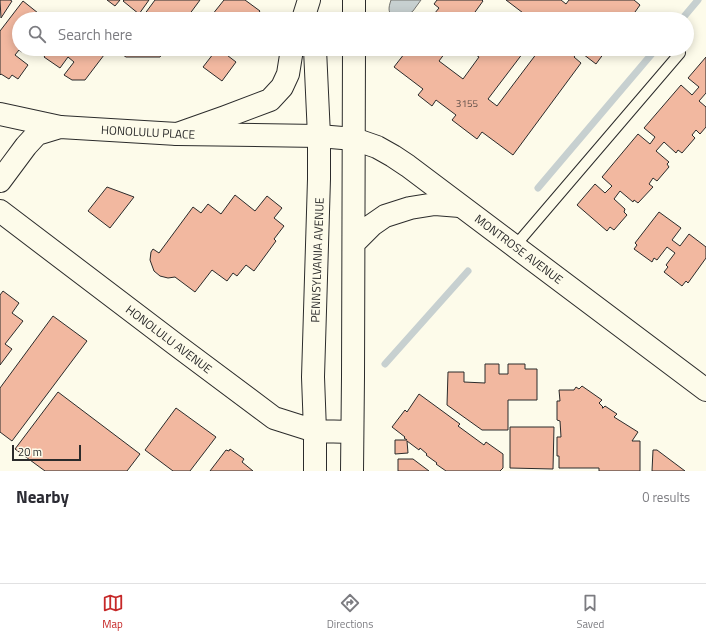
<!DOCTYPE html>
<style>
:root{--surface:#fff;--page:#f2f2f3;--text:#2b2b33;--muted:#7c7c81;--line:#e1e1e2;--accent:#c62828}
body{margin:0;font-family:"Titillium Web",sans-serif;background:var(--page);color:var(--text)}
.scale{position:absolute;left:12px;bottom:10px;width:69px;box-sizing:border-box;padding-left:4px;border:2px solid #2b2b2b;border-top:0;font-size:11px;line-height:14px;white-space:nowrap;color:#2b2b2b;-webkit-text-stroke:3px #fdfbea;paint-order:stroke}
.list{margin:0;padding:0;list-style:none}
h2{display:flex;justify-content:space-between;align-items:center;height:52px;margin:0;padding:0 16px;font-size:17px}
h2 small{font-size:13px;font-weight:400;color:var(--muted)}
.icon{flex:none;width:22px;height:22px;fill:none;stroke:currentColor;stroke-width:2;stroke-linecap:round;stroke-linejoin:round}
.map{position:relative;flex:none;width:706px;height:471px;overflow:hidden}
.search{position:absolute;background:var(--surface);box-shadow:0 2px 10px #0003;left:12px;right:12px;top:12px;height:44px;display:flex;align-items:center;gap:10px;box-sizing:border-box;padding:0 14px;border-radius:22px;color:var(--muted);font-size:15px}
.sheet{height:112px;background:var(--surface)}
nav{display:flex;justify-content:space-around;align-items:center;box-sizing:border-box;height:56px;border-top:1px solid var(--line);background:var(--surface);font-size:11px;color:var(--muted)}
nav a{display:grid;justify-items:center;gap:2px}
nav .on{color:var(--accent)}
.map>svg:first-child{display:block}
.water{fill:#c7d0d0;stroke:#74746e}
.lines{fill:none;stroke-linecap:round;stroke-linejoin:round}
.stream{stroke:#c7d0d0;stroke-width:7}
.building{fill:#f2b8a0;stroke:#2b2b2b}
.service-casing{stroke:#2b2b2b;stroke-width:12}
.tertiary-casing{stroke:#2b2b2b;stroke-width:24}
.secondary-casing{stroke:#2b2b2b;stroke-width:24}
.service{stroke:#fdfbea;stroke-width:10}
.tertiary{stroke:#fdfbea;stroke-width:22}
.secondary{stroke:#fdfbea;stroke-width:22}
.labels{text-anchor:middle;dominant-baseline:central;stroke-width:3;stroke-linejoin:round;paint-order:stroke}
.number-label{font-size:10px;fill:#5d4e48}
.street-label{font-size:12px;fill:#2b2b2b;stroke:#fdfbea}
</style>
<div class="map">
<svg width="706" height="471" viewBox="0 0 706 471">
<rect width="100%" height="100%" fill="#fdfbea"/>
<path class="water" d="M391 0H421L413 11 404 18 394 19C388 12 388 9 391 0Z"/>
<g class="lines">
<path class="stream" d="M682 19 698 0
M538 188 656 49
M385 364 468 271"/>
</g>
<path class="building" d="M0 0H10L12 1 1 18Z
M107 0H120L115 6Z
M124 0H149L139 14 123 1Z
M155 0H200L186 19H141Z
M224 0H245L260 11 254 19H217L212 15Z
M437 0H482L483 1 470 19H430L439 8 434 4Z
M506 0H561L566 4 569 0H634L640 5 630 19H531Z
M23 1 43 17 42 19H19V49H24L22 52 19 50 15 55 28 65 18 79 12 75 9 79 1 74 0 75V31Z
M50 49H96L104 55 85 80H72L64 75 74 62 68 57 60 68 44 57Z
M118 49H166L160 57H126L117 51Z
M217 49H219L236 62 222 81 203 67Z
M408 49H448L439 61 463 79 479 57 473 53 476 49H526L488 99 497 106 540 49H607L596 64 579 51 574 57 581 63 513 155 482 132 477 139 452 120 456 115 436 100 432 106 418 95 423 89 394 67Z
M706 57V93L699 101 706 107V127L700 134 696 130 692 135 695 138 682 153 678 150 676 153 664 142 656 151 669 162 667 164 669 167 657 181 653 178 649 184 653 187 638 203 634 200 633 202 620 191 614 199 625 209 624 212 627 215 614 230 610 227 607 231 577 205 595 184 605 193 612 186 602 177 638 134 650 144 655 137 644 128 681 85 692 95 699 87 688 78Z
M107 187 134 197 110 228 88 211Z
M235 195 255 211 267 196 282 208 274 218 284 226 274 239 276 241 254 271 246 265 237 276 233 273 227 281 212 270 195 292 175 277 168 278 160 276 154 271 150 260 151 252 153 249 159 253 193 207 201 213 208 204 221 214Z
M659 212 681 228 672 240 680 246 689 234 706 247V258L688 283 686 281 682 286 664 272 668 267 666 265 675 253 667 247 657 260 654 258 652 262 634 249 637 245 635 243Z
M3 291 19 303 12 313 23 321 5 344 12 349 0 365V295Z
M53 316 87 341 12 441 0 432V388Z
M485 364H499V374H508V364H525V369H537V400H508V430H482L447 405 448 372H464V382L485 383Z
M582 386 602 400 599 403 603 407 602 408H603L605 406 617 414 614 417 638 432 632 441H640V471H599V468H559V456H557V437H561L560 421 557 420V401H560L559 390H574L576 387 579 389Z
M58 392 140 454 127 471H45L15 449Z
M419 394 460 424 458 426 484 445 486 442 503 454V468L500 471H446L436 464 437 463 426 455 427 454 420 448 419 450 407 441 408 453 395 454V440H407L404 438 405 437 392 427 405 410 407 412Z
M176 408 216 437 190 471H173L145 450Z
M510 427H554L553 469 510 468Z
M230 449 244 459 242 462 253 471H210L226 450 229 451Z
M653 450H657L685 471H652Z
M398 459H413L429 471H398Z"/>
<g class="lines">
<g class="service-casing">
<path id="service" d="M515 246 680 53"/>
</g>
<g class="tertiary-casing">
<path id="tertiary" d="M0 181 26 146 37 134 60 127 177 134 319 136 354 139 377 147 393 156 408 166 706 390"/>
</g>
<g class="secondary-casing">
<path id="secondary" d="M354 0V19
M303 19 309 0
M315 49 319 136V179L313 377 315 431V471
M0 114 60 127
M177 134 225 117 270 100 282 87 288 74 292 49
M0 211 175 344 274 418 315 431 352 432
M354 243 372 225 385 216 410 208 435 204 460 206
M352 471 353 377 354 49"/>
</g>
<use href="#service" class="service"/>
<use href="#tertiary" class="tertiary"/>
<use href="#secondary" class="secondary"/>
</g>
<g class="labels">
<g class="number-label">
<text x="467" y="103">3155</text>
</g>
<g class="street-label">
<text transform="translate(148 132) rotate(3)">HONOLULU PLACE</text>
<text transform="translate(519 249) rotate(37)">MONTROSE AVENUE</text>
<text transform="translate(317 260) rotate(-88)">PENNSYLVANIA AVENUE</text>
<text transform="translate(169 339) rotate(37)">HONOLULU AVENUE</text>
</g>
</g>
</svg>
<div class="scale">20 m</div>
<div class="search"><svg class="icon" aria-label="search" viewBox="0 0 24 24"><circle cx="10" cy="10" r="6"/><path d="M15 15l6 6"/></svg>Search here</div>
</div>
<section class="sheet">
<h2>Nearby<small>0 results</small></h2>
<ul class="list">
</ul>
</section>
<nav>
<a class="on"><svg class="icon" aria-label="map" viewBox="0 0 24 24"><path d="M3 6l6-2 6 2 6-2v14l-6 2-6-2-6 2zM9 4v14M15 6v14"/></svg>Map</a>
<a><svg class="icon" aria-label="directions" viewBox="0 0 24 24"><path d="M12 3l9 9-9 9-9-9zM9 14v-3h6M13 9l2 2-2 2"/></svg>Directions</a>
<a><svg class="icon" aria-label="saved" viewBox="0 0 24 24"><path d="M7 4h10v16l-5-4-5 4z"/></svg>Saved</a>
</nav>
